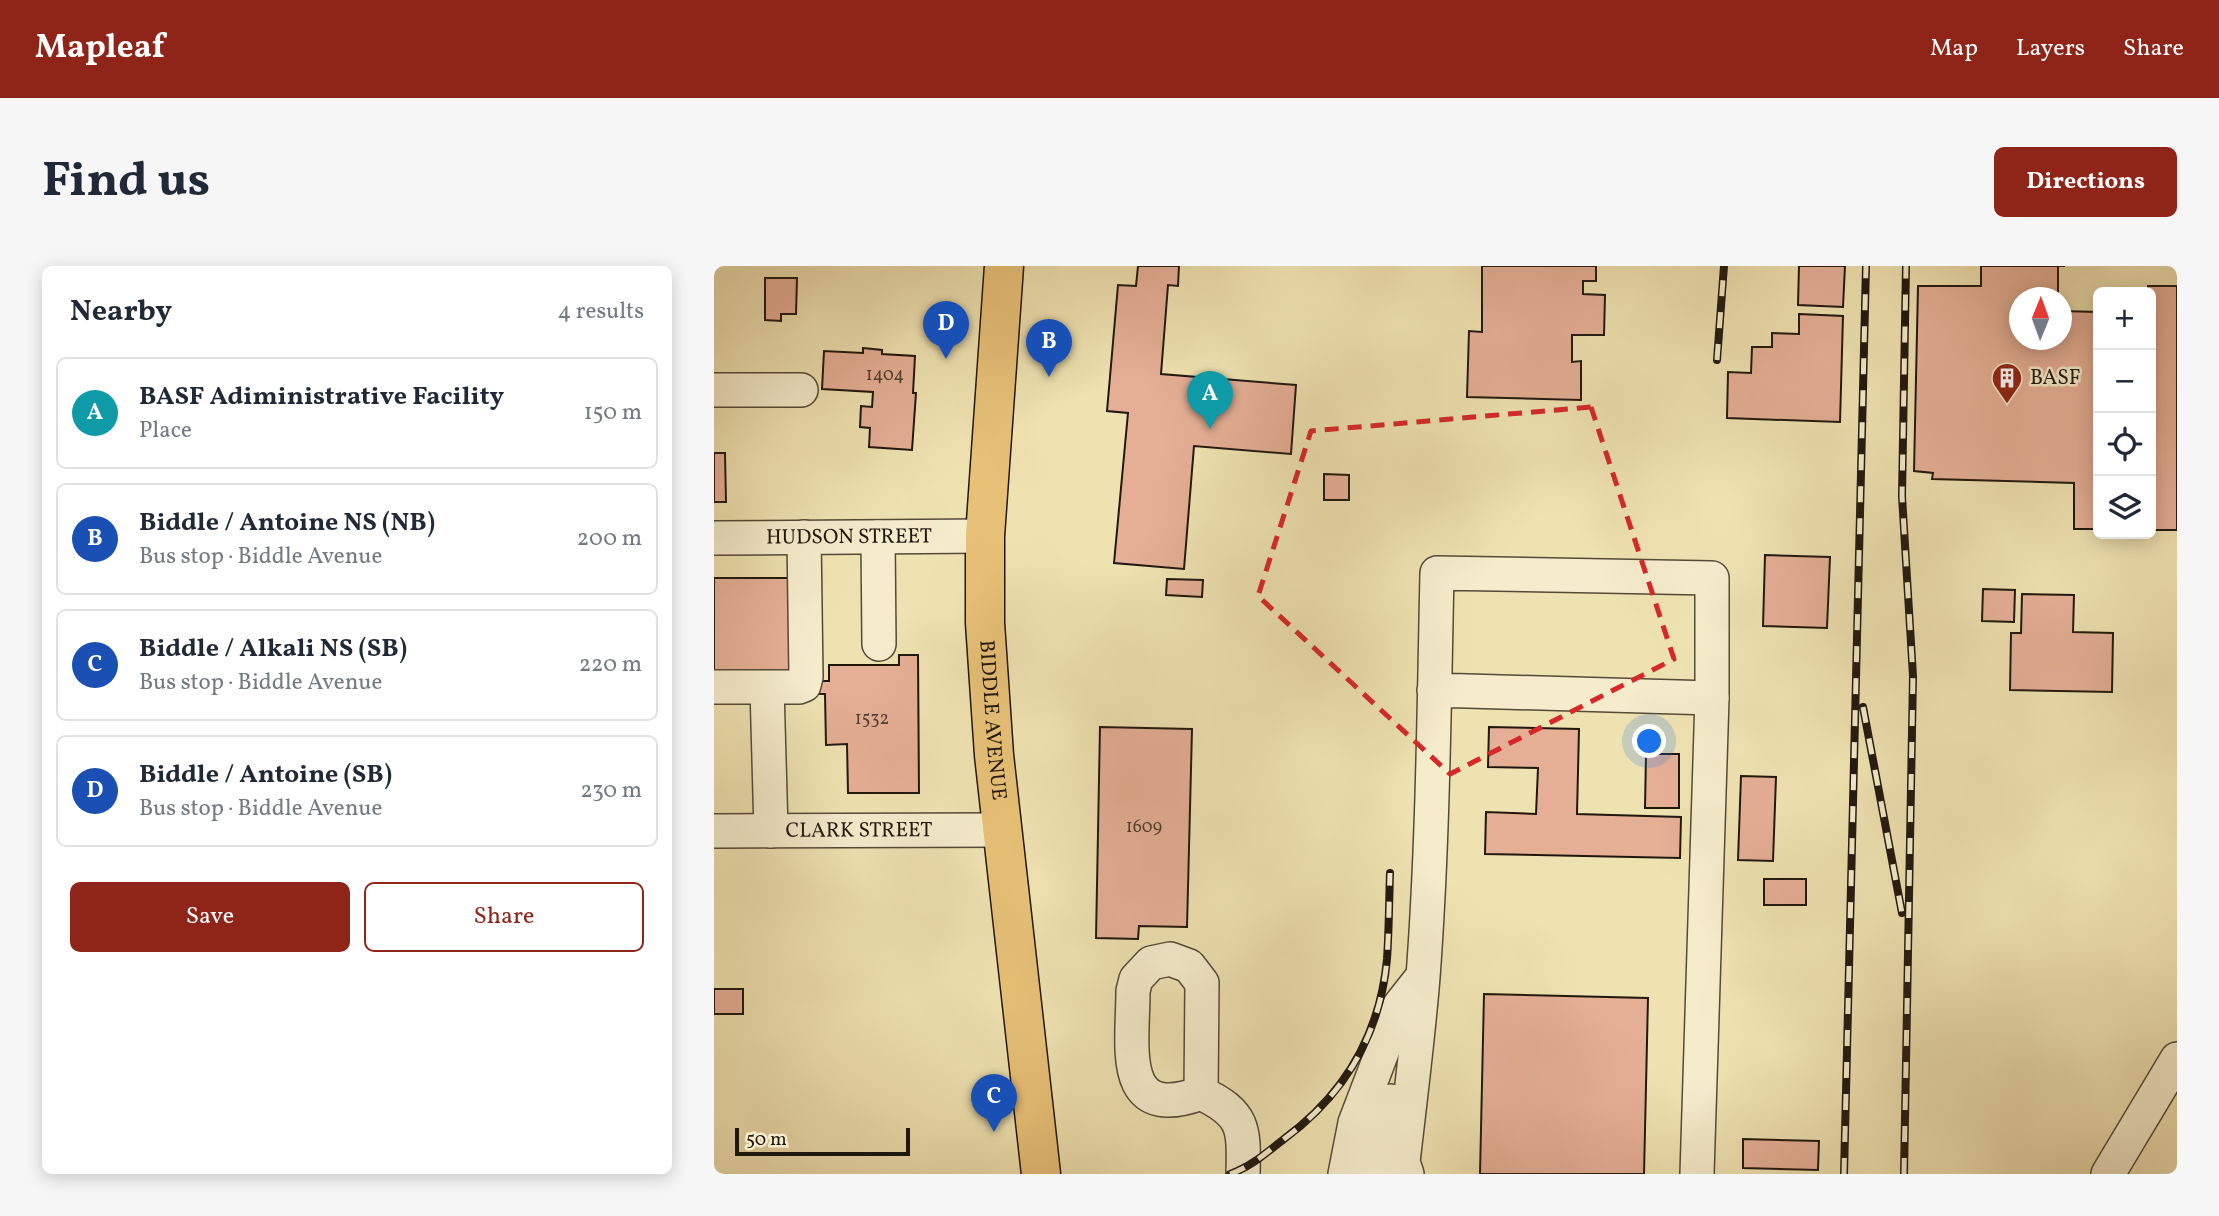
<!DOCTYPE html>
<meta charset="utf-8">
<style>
:root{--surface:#fff;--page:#f6f6f7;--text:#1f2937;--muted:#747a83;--line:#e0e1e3;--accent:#8f2418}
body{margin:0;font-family:Vollkorn,serif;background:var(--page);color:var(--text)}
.controls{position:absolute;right:21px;top:21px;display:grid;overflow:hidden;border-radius:10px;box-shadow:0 4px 18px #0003}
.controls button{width:63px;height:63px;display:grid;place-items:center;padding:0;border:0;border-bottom:2px solid var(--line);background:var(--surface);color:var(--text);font:35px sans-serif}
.compass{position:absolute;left:1295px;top:21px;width:63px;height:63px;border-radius:50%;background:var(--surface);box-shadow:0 4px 18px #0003;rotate:1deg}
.scale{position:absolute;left:21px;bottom:18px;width:175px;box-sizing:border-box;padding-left:7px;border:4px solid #20180f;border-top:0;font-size:19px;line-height:24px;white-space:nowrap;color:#20180f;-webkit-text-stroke:5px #f5eccc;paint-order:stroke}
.you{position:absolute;left:936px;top:476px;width:24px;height:24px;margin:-18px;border:5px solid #fff;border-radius:50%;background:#1a73e8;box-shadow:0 0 0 10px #1a73e833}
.badge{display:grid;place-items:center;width:46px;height:46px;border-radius:50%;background:var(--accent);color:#fff;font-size:23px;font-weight:700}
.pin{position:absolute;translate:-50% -58px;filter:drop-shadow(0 2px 4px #0008)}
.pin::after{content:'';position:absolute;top:37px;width:24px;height:21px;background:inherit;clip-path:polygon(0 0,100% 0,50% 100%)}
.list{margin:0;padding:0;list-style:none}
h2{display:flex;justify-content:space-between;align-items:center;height:91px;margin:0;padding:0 28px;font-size:30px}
h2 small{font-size:23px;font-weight:400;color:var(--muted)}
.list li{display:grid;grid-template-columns:46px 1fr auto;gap:21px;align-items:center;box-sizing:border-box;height:112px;margin:0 14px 14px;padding:0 14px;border:2px solid var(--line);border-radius:10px}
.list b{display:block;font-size:26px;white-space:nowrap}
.list p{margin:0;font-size:23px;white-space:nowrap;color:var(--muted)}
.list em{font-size:23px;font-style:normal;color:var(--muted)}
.actions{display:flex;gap:14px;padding:21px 28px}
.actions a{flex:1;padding:16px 0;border:2px solid var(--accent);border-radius:10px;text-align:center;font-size:24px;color:var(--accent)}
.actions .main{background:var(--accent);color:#fff}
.icon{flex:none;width:38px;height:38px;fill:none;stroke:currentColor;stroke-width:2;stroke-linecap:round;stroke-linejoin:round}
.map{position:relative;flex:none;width:1463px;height:908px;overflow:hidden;border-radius:10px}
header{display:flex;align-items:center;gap:42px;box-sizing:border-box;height:98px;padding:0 35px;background:var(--accent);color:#fff}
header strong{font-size:33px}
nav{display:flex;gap:38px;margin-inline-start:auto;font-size:24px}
.intro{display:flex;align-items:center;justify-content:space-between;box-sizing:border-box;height:168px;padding:0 42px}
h1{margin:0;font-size:49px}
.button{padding:18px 32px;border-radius:10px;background:var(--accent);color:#fff;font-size:24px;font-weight:700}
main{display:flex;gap:42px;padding:0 42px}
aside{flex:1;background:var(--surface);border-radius:10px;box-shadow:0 4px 18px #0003}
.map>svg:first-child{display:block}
.building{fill:#e5af96;stroke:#20180f;stroke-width:2}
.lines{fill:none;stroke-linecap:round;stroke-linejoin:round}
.minor-casing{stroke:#544a38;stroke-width:36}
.major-casing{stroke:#20180f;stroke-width:41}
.minor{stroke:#f5eccc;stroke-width:33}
.major{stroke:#e8c178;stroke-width:38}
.rail-casing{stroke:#20180f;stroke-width:8}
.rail{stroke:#f5eccc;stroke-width:5;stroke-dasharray:16;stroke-linecap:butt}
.marked{fill:none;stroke:#d62828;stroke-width:5;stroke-dasharray:14 9;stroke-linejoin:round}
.labels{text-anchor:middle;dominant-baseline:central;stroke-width:5;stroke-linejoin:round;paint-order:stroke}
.number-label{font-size:18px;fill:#513e31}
.poi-label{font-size:21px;fill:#20180f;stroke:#f5eccc;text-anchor:start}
.street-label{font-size:21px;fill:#20180f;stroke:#f5eccc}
</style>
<header>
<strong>Mapleaf</strong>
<nav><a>Map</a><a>Layers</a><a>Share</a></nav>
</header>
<div class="intro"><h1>Find us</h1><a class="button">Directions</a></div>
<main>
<aside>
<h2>Nearby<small>4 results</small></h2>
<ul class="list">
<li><span class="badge" style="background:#0f9aa8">A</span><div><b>BASF Adiministrative Facility</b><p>Place</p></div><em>150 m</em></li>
<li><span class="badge" style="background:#1a4fb4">B</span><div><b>Biddle / Antoine NS (NB)</b><p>Bus stop · Biddle Avenue</p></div><em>200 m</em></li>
<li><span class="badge" style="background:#1a4fb4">C</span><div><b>Biddle / Alkali NS (SB)</b><p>Bus stop · Biddle Avenue</p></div><em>220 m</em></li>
<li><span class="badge" style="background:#1a4fb4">D</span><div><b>Biddle / Antoine (SB)</b><p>Bus stop · Biddle Avenue</p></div><em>230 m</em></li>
</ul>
<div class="actions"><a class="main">Save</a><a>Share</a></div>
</aside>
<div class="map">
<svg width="1463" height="908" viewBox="0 0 1463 908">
<rect width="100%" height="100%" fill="#efe2b1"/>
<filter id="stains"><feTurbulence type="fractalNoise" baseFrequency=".00286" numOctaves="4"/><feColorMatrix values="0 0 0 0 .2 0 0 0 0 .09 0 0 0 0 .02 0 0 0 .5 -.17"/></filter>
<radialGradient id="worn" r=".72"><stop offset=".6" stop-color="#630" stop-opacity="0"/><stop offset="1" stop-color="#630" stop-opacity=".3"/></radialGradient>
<path class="building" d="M424 0H465L464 20 454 19 447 108 582 119 577 188 480 180 470 303 400 297 414 147 393 145 404 19 422 20Z
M768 0H882V15H869V28L891 29 890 69H858V96L867 95V134L753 131 755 65 768 66Z
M1085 0H1131L1129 41 1084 39Z
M1267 0H1351H1344V32H1306V74H1348V45L1384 46V263H1360V217L1218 213 1219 207 1200 205 1204 20H1267Z
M51 12H83L82 48H67V55L51 54Z
M1434 20H1463V264H1437V26H1434Z
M1085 48 1129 50 1126 156 1013 152 1014 106 1037 107 1038 81H1058V67L1085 68Z
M149 82 168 84V88L201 90 199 127H202L198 184 155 181 156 162 146 161 147 140 158 141 159 126 108 123 110 85 149 87Z
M0 187H11L12 236H0Z
M610 208 635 209V234H610Z
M1051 289 1116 291 1113 362 1049 360Z
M0 312H81V408H0Z
M453 313 489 314 488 331 452 329Z
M1269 323 1301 324 1300 356 1268 355Z
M1308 328 1360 329 1359 366 1399 367 1398 426 1296 424 1297 367H1307Z
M185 389H204L205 527H134L133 478 112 479 111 428H99L104 415H115V399H185Z
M386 461 478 463 473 661 425 660 424 673 382 672Z
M775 461 865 463 863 548 967 551 966 592 771 588 772 546 822 548 824 502 774 501Z
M932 488H965V542H931Z
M1027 510 1062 511 1059 595 1024 594Z
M1050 613H1092V639H1050Z
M0 723H29V748H0Z
M770 728 934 732 930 908H766Z
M1029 873 1105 875 1104 904 1029 902Z"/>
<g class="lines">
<g class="minor-casing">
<g id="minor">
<path d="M0 124H87"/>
<path d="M164 271 165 378"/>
<path id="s1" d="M0 272 271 270"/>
<path d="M0 421H85L90 419 92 411 90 271"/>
<path d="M53 422 57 565"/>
<path id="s2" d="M0 565 289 564"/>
<path d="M487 827 488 717 475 700 456 693 437 697 422 713 419 725C419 780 403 858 487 827 531 848 530 862 529 908"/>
<path d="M631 908 641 857 686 739 705 715"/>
<path d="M661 908 677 835"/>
<path d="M693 908 689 896C696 834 704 773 709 711 719 577 720 441 723 307L998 312V432L720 424"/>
<path d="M983 908 998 432"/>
<path d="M1394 908 1463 793"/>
</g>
</g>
<g class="major-casing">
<g id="major">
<path id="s3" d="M290 0 271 270V357L280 489 327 908"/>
</g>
</g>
<use href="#minor" class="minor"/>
<use href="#major" class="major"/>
<g class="rail-casing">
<path id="rail" d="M1003 94 1010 0
M1149 441 1188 647
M516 908C537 901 553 886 570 873 631 828 666 769 673 693 675 664 675 635 676 607
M1130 908 1152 0
M1190 908 1199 410 1188 230 1192 0"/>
</g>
<use href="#rail" class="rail"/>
</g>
<path class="marked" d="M877 141 960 393 736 508 544 330 597 165Z"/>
<defs>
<g id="building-pin" transform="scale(1.575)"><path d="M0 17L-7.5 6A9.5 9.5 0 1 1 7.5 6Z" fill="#8f2418" stroke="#f5eccc"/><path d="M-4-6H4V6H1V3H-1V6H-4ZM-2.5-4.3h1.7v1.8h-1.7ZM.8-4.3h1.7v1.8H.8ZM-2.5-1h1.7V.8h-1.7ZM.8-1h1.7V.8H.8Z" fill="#fff"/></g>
</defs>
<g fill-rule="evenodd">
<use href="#building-pin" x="1293" y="112"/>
</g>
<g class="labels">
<g class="number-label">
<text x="171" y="109">1404</text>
<text x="158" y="453">1532</text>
<text x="430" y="561">1609</text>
</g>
<g class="poi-label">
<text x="1316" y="112">BASF</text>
</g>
<g class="street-label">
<text stroke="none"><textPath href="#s1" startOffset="135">HUDSON STREET</textPath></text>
<text stroke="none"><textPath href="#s3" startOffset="455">BIDDLE AVENUE</textPath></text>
<text stroke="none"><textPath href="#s2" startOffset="145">CLARK STREET</textPath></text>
</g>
</g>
<rect width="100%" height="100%" filter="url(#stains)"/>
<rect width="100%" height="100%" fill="url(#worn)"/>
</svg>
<div class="controls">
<button>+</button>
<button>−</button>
<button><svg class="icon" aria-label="locate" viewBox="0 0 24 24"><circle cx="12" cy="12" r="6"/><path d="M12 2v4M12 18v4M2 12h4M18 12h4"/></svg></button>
<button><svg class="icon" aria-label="layers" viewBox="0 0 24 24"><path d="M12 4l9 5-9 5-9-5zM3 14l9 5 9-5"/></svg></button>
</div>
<svg class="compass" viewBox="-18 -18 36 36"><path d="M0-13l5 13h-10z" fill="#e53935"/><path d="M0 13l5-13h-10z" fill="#747a83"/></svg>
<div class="scale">50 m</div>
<div class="you"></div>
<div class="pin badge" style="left:496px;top:163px;background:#0f9aa8">A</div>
<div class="pin badge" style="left:335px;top:111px;background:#1a4fb4">B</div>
<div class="pin badge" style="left:280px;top:866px;background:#1a4fb4">C</div>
<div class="pin badge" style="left:232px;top:93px;background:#1a4fb4">D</div>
</div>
</main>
